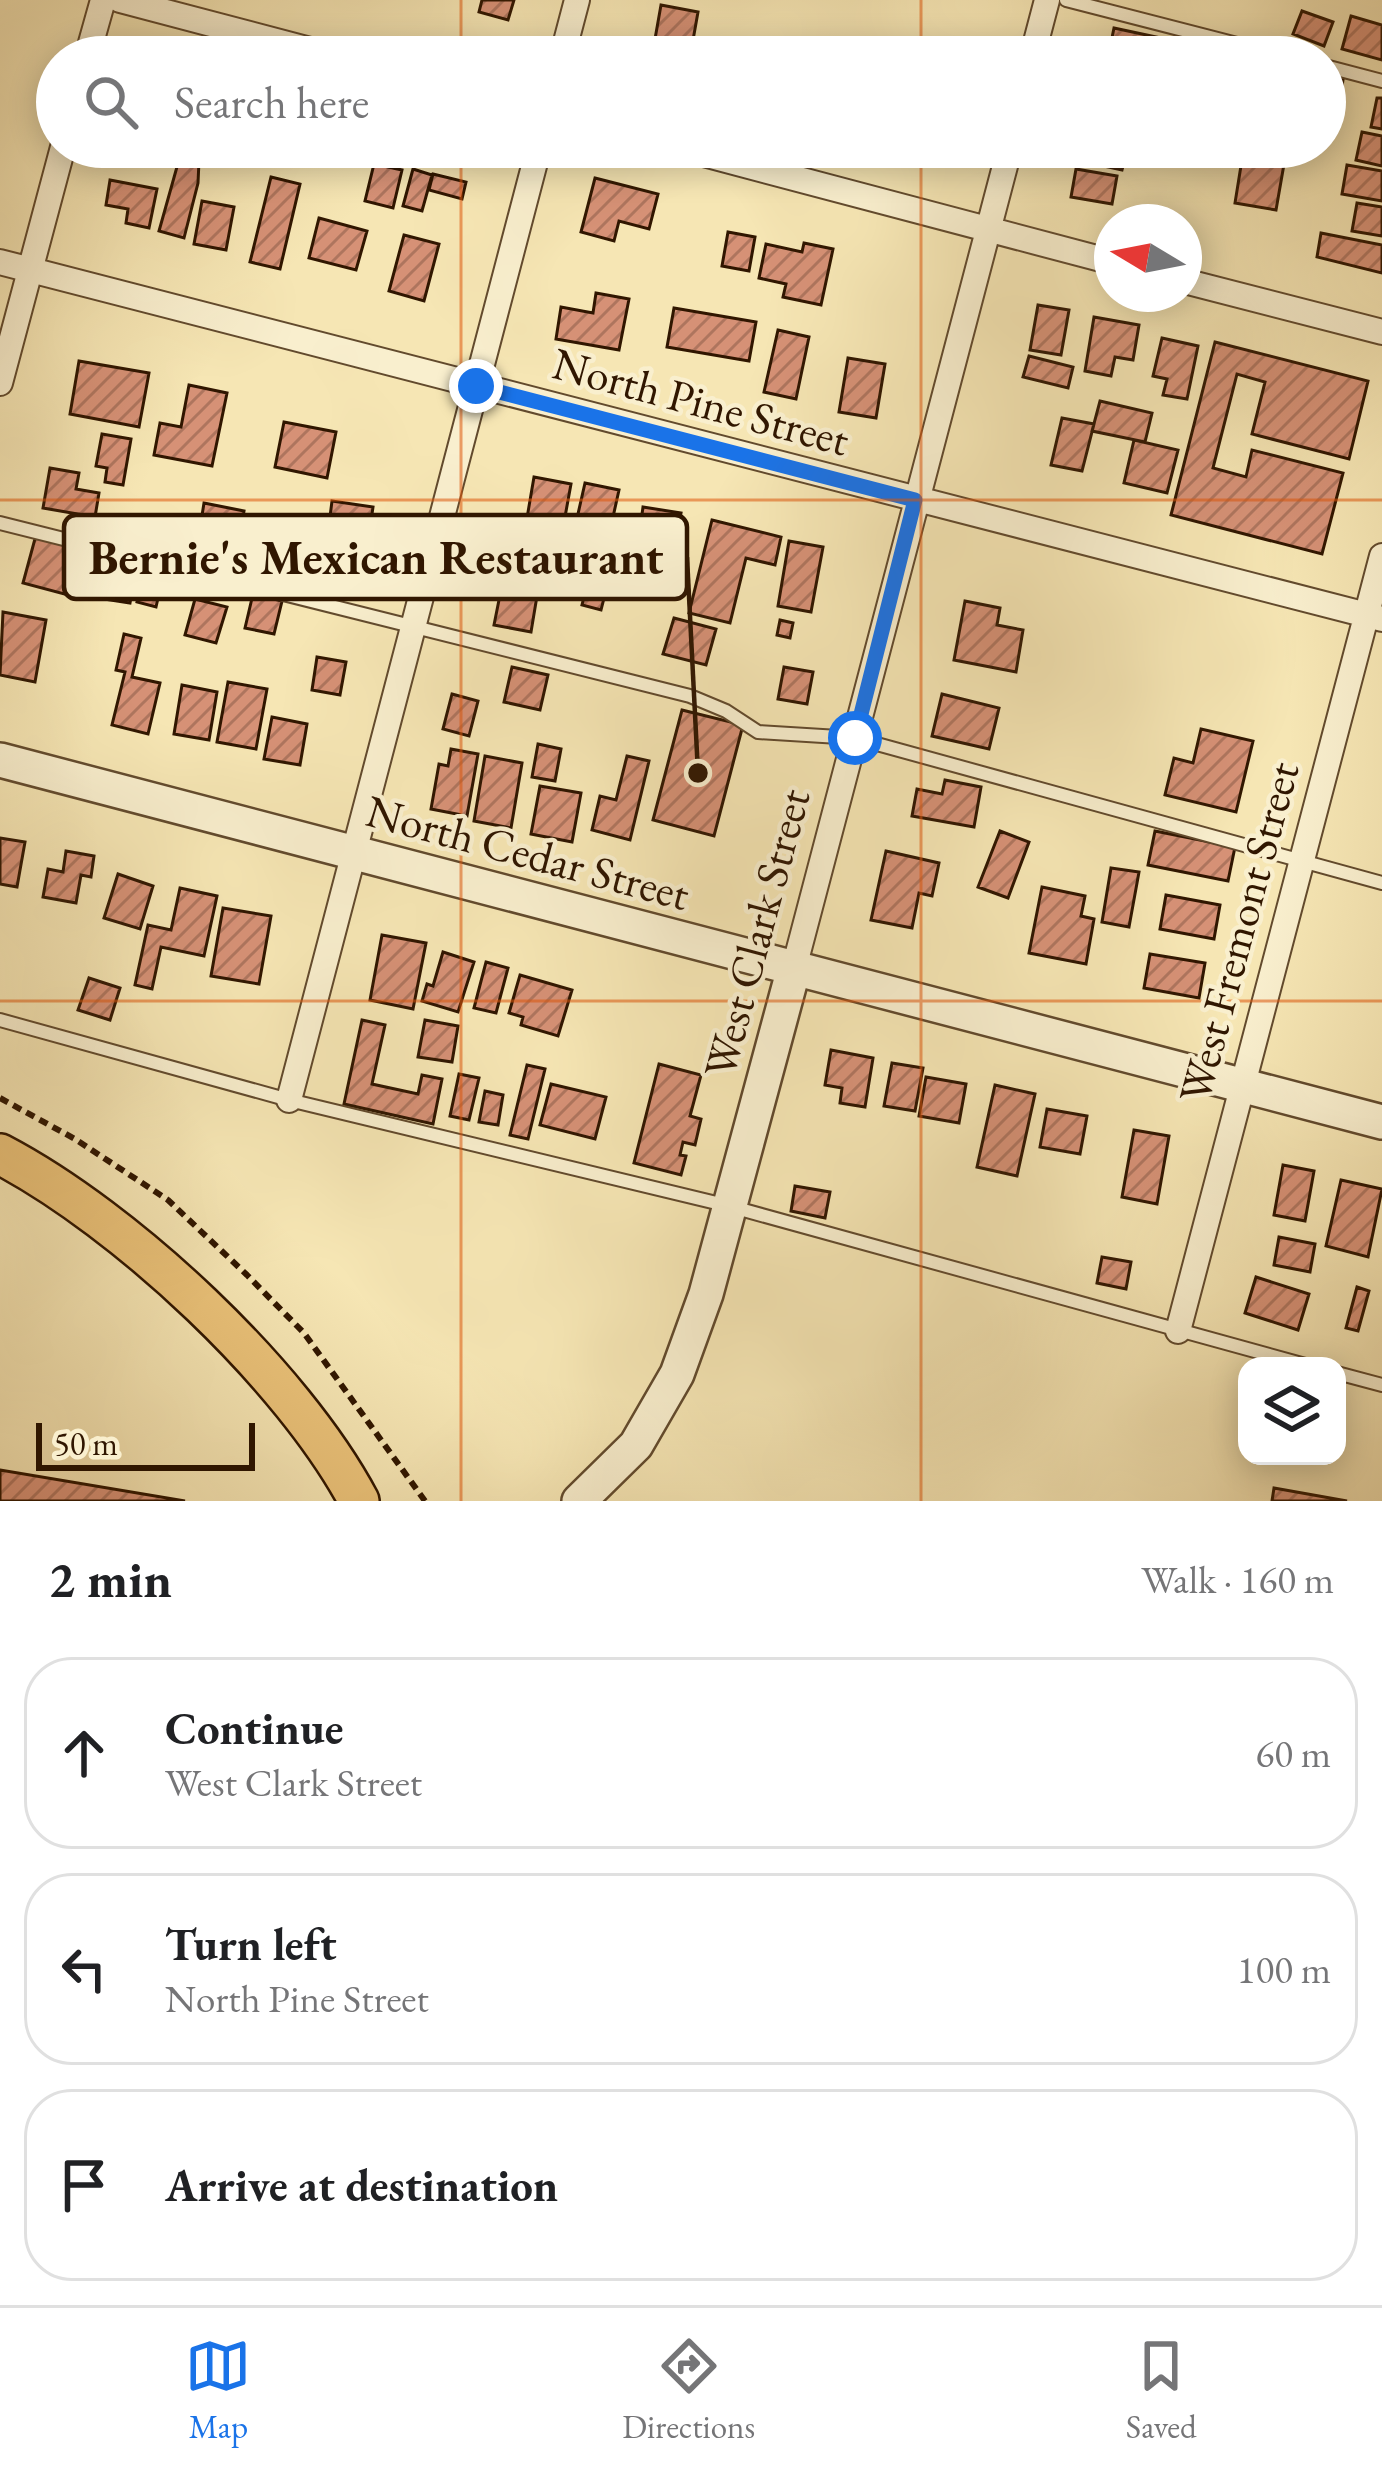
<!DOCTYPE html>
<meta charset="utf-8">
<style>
:root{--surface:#fff;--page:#f6f6f6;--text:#202124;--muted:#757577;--line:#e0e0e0;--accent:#1a73e8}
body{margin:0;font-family:"EB Garamond",serif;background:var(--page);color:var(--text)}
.controls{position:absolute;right:36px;bottom:36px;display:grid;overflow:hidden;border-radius:24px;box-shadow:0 6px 30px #0003}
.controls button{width:108px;height:108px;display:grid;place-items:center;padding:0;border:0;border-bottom:3px solid var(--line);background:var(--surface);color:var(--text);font:60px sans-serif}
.compass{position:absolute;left:1094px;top:204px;width:108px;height:108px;border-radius:50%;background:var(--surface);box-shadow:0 6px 30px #0003;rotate:280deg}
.scale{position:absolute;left:36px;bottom:30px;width:219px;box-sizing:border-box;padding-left:12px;border:6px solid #301600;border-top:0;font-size:33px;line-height:42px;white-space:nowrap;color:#301600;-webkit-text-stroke:9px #f9efce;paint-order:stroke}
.stop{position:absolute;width:36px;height:36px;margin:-27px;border:9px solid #1a73e8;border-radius:50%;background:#fff}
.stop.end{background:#1a73e8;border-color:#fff;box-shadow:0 3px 12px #0008}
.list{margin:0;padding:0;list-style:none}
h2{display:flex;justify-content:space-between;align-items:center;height:156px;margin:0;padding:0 48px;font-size:51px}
h2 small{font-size:39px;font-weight:400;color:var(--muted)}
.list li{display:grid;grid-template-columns:78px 1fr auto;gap:36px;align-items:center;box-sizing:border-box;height:192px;margin:0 24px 24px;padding:0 24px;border:3px solid var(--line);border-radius:48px}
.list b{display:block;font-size:45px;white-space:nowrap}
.list p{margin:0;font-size:39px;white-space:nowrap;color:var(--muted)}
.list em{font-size:39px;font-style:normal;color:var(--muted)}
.icon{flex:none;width:66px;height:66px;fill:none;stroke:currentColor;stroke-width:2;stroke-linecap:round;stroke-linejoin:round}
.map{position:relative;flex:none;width:1382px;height:1501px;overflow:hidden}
.search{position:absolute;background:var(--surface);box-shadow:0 6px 30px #0003;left:36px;right:36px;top:36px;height:132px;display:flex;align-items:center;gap:30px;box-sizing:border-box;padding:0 42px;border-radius:66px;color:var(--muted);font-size:45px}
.sheet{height:804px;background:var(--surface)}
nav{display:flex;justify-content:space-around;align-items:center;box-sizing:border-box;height:168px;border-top:3px solid var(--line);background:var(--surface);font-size:33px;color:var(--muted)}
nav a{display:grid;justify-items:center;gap:6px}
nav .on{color:var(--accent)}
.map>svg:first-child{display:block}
.building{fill:url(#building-hatch);stroke:#301600;stroke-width:3}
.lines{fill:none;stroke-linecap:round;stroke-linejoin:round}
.service-casing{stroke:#624a2d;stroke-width:16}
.minor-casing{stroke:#624a2d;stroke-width:28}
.tertiary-casing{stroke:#624a2d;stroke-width:38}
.primary-casing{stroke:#301600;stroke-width:44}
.path{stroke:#301600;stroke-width:6;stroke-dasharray:9 6;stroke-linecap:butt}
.service{stroke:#f9efce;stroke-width:12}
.minor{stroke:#f9efce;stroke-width:24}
.tertiary{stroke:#f9efce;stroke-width:33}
.primary{stroke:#ebc37a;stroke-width:39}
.route{stroke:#1a73e8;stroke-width:15}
.grid{fill:none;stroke:#df560b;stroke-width:3;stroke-opacity:0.55}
.labels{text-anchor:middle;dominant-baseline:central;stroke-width:9;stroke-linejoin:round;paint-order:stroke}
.street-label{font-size:45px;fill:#301600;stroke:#f9efce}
.leader{fill:none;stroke:#301600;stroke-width:4.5}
.callout-dot{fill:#301600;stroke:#f9efce;stroke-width:4.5}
.callout{fill:#f9efce;stroke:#301600;stroke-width:4.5}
.callout-label{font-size:48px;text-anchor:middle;font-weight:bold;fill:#301600}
</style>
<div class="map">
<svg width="1382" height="1501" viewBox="0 0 1382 1501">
<defs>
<pattern id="building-hatch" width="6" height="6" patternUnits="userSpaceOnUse" patternTransform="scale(3)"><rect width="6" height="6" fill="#d69176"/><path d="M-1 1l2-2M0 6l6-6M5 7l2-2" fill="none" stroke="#ae755e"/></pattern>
</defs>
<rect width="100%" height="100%" fill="#f6e6b4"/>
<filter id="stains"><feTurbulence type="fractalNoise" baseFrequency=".00167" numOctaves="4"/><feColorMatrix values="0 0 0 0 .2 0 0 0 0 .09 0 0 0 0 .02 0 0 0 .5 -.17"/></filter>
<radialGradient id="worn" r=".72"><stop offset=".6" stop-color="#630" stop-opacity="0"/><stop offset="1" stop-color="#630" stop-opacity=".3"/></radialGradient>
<path class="building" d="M482 0H514L508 20 479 12Z
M661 5 698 12 690 57 652 56Z
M1302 11 1333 22 1324 46 1293 34Z
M1351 16 1382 25V60L1342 49Z
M1114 28 1226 52 1225 57H1108Z
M726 38 809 52 808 57H723Z
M1325 76 1343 80 1338 111 1325 108Z
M1377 98H1382V129L1371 127Z
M1362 132 1382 136V166L1356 160Z
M1084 147H1128L1122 170 1081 161Z
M1244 147H1287L1276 210 1235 203Z
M180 156 199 161 198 183 184 238 159 231Z
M374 164 402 170 393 208 365 201Z
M1347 165 1382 171V201L1342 194Z
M413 169 432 175 422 211 403 206Z
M1076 169 1117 176 1112 204 1071 197Z
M433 174 466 182 462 199 429 190Z
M271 177 300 184 280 269 250 262Z
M595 178 658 194 649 229 619 221 614 241 581 232Z
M110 180 157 189 149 228 126 223 128 209 106 205Z
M202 201 234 207 226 250 194 244Z
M1357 203 1382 207V236L1352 231Z
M319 218 367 231 356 270 309 258Z
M728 232 755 237 749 271 722 266Z
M1321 233 1382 245V273L1317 257Z
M404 235 439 244 424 301 389 291Z
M804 243 833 249 821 305 783 297 786 284 759 278 766 244 802 252Z
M596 293 629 299 619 350 556 339 561 307 593 313Z
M1038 305 1069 310 1061 355 1030 350Z
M674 308 756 322 749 361 667 347Z
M1094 317 1139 325 1133 360 1115 357 1111 376 1085 371Z
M778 330 809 337 796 399 764 392Z
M1162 338 1198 346 1187 399 1163 395 1167 379 1153 376Z
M1215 342 1368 381 1349 459 1252 434 1265 382 1237 374 1213 468 1246 477 1252 450 1343 473 1322 554 1171 515Z
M1029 356 1073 367 1068 388 1023 377Z
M848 358 885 364 876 418 839 412Z
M79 361 149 373 139 427 70 414Z
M189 385 227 393 212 466 154 455 160 423 181 427Z
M1100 401 1152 413 1145 442 1092 431Z
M1062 418 1094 424 1082 471 1051 465Z
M284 422 336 432 327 478 275 467Z
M102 434 131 439 123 485 105 482 107 468 96 466Z
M1134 440 1178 450 1167 493 1124 483Z
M50 468 79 473 76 489 99 493 95 517 43 508Z
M534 477 571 484 556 566 520 559Z
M585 483 619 490 607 544 573 536Z
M332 501 373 507 364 570 353 568 351 584 322 580Z
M204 503 244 511 240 535 200 528Z
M643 507 681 513 669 572 635 566Z
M712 520 781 537 775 565 746 558 730 623 689 613Z
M36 535 80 546 68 595 23 583Z
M789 541 823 547 811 612 778 606Z
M595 554 614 559 601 610 582 605Z
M110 565 136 569 130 603 104 599Z
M145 568 164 572 156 607 137 602Z
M501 590 537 596 531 632 494 625Z
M253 594 282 601 274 634 245 628Z
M195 599 227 607 216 643 185 635Z
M965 601 1000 608 997 625 1023 630 1016 672 954 660Z
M3 612 46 620 35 682 0 675Z
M674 618 716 629 706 665 663 654Z
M780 620 793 623 790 638 777 635Z
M124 634 141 638 132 677 160 683 148 734 112 725 125 672 116 670Z
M317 657 346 662 340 695 312 690Z
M512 667 548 675 540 710 504 702Z
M784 667 813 672 807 704 778 699Z
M228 682 267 689 256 749 217 742Z
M182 685 217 692 209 740 174 734Z
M452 694 478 701 469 736 443 729Z
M942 694 999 708 989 749 932 736Z
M682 710 743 725 714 836 653 820Z
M272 717 307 724 300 765 264 759Z
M1201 729 1253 741 1236 812 1165 795 1174 758 1193 763Z
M538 744 561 749 555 781 532 777Z
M451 749 478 754 467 816 431 809 439 764 448 766Z
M485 756 522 763 511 828 474 821Z
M627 756 649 761 630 840 592 830 600 796 616 800Z
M945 780 981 787 974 827 912 816 917 789 942 794Z
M540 786 581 793 572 842 531 834Z
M1000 831 1029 842 1008 898 978 887Z
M1155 831 1235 847 1228 881 1148 865Z
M0 838 25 842 17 887 0 884Z
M66 851 94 856 91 877 81 875 76 903 43 897 48 869 63 872Z
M886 851 939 863 932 896 919 893 912 928 871 920Z
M1111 868 1139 872 1129 927 1102 922Z
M118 874 153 886 140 929 104 918Z
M1042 887 1085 896 1081 916 1094 919 1086 964 1029 953Z
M180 888 217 896 204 956 161 947 152 989 135 985 148 925 171 930Z
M1166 895 1220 905 1214 939 1160 929Z
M223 908 271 916 259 984 211 976Z
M382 935 426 943 413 1009 370 1000Z
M443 952 474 962 458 1012 422 1001 427 984 433 986Z
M1150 954 1205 963 1199 998 1144 988Z
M486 962 508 968 496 1013 474 1008Z
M520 975 572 990 558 1036 521 1025 523 1017 509 1013Z
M89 978 120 988 110 1020 78 1010Z
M362 1020 385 1025 372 1084 418 1094 422 1075 442 1079 433 1124 344 1104Z
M425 1020 458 1026 452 1062 418 1057Z
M831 1050 873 1058 865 1107 840 1103 842 1088 825 1085Z
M892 1063 923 1068 915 1111 884 1106Z
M659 1064 701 1075 690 1116 701 1119 695 1145 683 1142 680 1155 686 1156 681 1175 634 1163Z
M527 1065 545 1069 528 1139 510 1135Z
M459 1074 479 1078 469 1120 450 1116Z
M926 1077 966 1084 959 1123 919 1116Z
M551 1084 606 1097 595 1139 540 1125Z
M995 1085 1035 1094 1017 1176 977 1167Z
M485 1091 503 1095 498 1125 479 1122Z
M1047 1109 1087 1116 1080 1154 1040 1147Z
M1134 1130 1169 1136 1157 1204 1122 1197Z
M1283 1165 1314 1171 1305 1221 1274 1215Z
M1341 1180 1382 1189 1368 1257 1326 1246Z
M795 1186 830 1192 825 1218 791 1211Z
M1279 1237 1315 1244 1310 1272 1274 1265Z
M1102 1257 1131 1262 1126 1289 1097 1283Z
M1256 1277 1309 1294 1298 1330 1245 1313Z
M1357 1287 1369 1291 1358 1331 1346 1328Z
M0 1470 185 1501H0Z
M1274 1488 1347 1501H1272Z"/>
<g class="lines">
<g class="service-casing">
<path id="service" d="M1066 0 1288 57
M1325 66 1382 81
M0 523 690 696 726 711 758 732 855 738 1382 883
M0 1020 289 1100 729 1206 1309 1366
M1337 1373 1382 1385"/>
</g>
<g class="minor-casing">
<path id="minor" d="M120 0 337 57
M87 57 103 0
M562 57 577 0
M1032 57 1047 0
M677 147 1112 262
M0 262 1382 619
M1184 281 1382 332
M0 383 63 147
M794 968 1010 147
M289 1100 539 147
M1178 1331 1382 556"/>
</g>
<g class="tertiary-casing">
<path id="tertiary" d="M0 760 1382 1122
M579 1501 636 1445 677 1374 706 1294 794 968"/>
</g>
<g class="primary-casing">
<path id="primary" d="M0 1154C126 1220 292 1375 359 1501"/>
</g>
<path class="path" d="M0 1098 75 1139 168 1200 247 1275 304 1333 425 1501"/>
<use href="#service" class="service"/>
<use href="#minor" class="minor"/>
<use href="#tertiary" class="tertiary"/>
<use href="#primary" class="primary"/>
</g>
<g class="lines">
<path class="route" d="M476 386 915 500 855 738"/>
</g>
<path class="grid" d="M461 0V57M921 0V57M461 147V1501M921 147V1501M0 500H1382M0 1001H1382"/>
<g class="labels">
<g class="street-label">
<text transform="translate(701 401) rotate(15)">North Pine Street</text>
<text transform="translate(528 852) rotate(15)">North Cedar Street</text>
<text transform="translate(1238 932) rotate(-75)">West Fremont Street</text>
<text transform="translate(756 933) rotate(-75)">West Clark Street</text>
</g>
</g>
<path class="leader" d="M698 773L687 557"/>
<circle class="callout-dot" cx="698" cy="773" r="12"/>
<rect class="callout" x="64" y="515" width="623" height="84" rx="12"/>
<g class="callout-label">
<text x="376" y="574">Bernie's Mexican Restaurant</text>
</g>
<rect width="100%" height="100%" filter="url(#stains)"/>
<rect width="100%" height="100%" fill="url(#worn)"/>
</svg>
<div class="controls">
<button><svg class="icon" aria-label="layers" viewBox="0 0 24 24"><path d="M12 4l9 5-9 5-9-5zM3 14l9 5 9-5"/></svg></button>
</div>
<svg class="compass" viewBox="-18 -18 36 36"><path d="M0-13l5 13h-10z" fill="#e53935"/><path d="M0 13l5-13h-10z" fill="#757577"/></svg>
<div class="scale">50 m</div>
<div class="stop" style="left:855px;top:738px"></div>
<div class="stop end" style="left:476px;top:386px"></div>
<div class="search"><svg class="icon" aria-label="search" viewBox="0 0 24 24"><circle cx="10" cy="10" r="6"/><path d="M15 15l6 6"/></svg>Search here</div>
</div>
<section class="sheet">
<h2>2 min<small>Walk · 160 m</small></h2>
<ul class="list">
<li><svg class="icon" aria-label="ahead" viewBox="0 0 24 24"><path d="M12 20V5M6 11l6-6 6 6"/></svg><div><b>Continue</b><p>West Clark Street</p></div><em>60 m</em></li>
<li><svg class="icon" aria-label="left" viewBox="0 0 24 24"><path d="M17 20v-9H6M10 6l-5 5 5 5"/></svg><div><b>Turn left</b><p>North Pine Street</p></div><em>100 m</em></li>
<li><svg class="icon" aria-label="arrive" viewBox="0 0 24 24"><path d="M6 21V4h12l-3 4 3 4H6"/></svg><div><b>Arrive at destination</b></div></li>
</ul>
</section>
<nav>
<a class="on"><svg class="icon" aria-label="map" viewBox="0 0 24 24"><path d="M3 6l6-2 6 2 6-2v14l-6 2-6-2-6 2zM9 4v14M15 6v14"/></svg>Map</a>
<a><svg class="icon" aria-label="directions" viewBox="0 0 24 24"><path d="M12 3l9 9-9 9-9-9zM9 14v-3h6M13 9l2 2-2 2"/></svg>Directions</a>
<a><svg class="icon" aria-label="saved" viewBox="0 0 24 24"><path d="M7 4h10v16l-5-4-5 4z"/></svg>Saved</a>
</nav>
